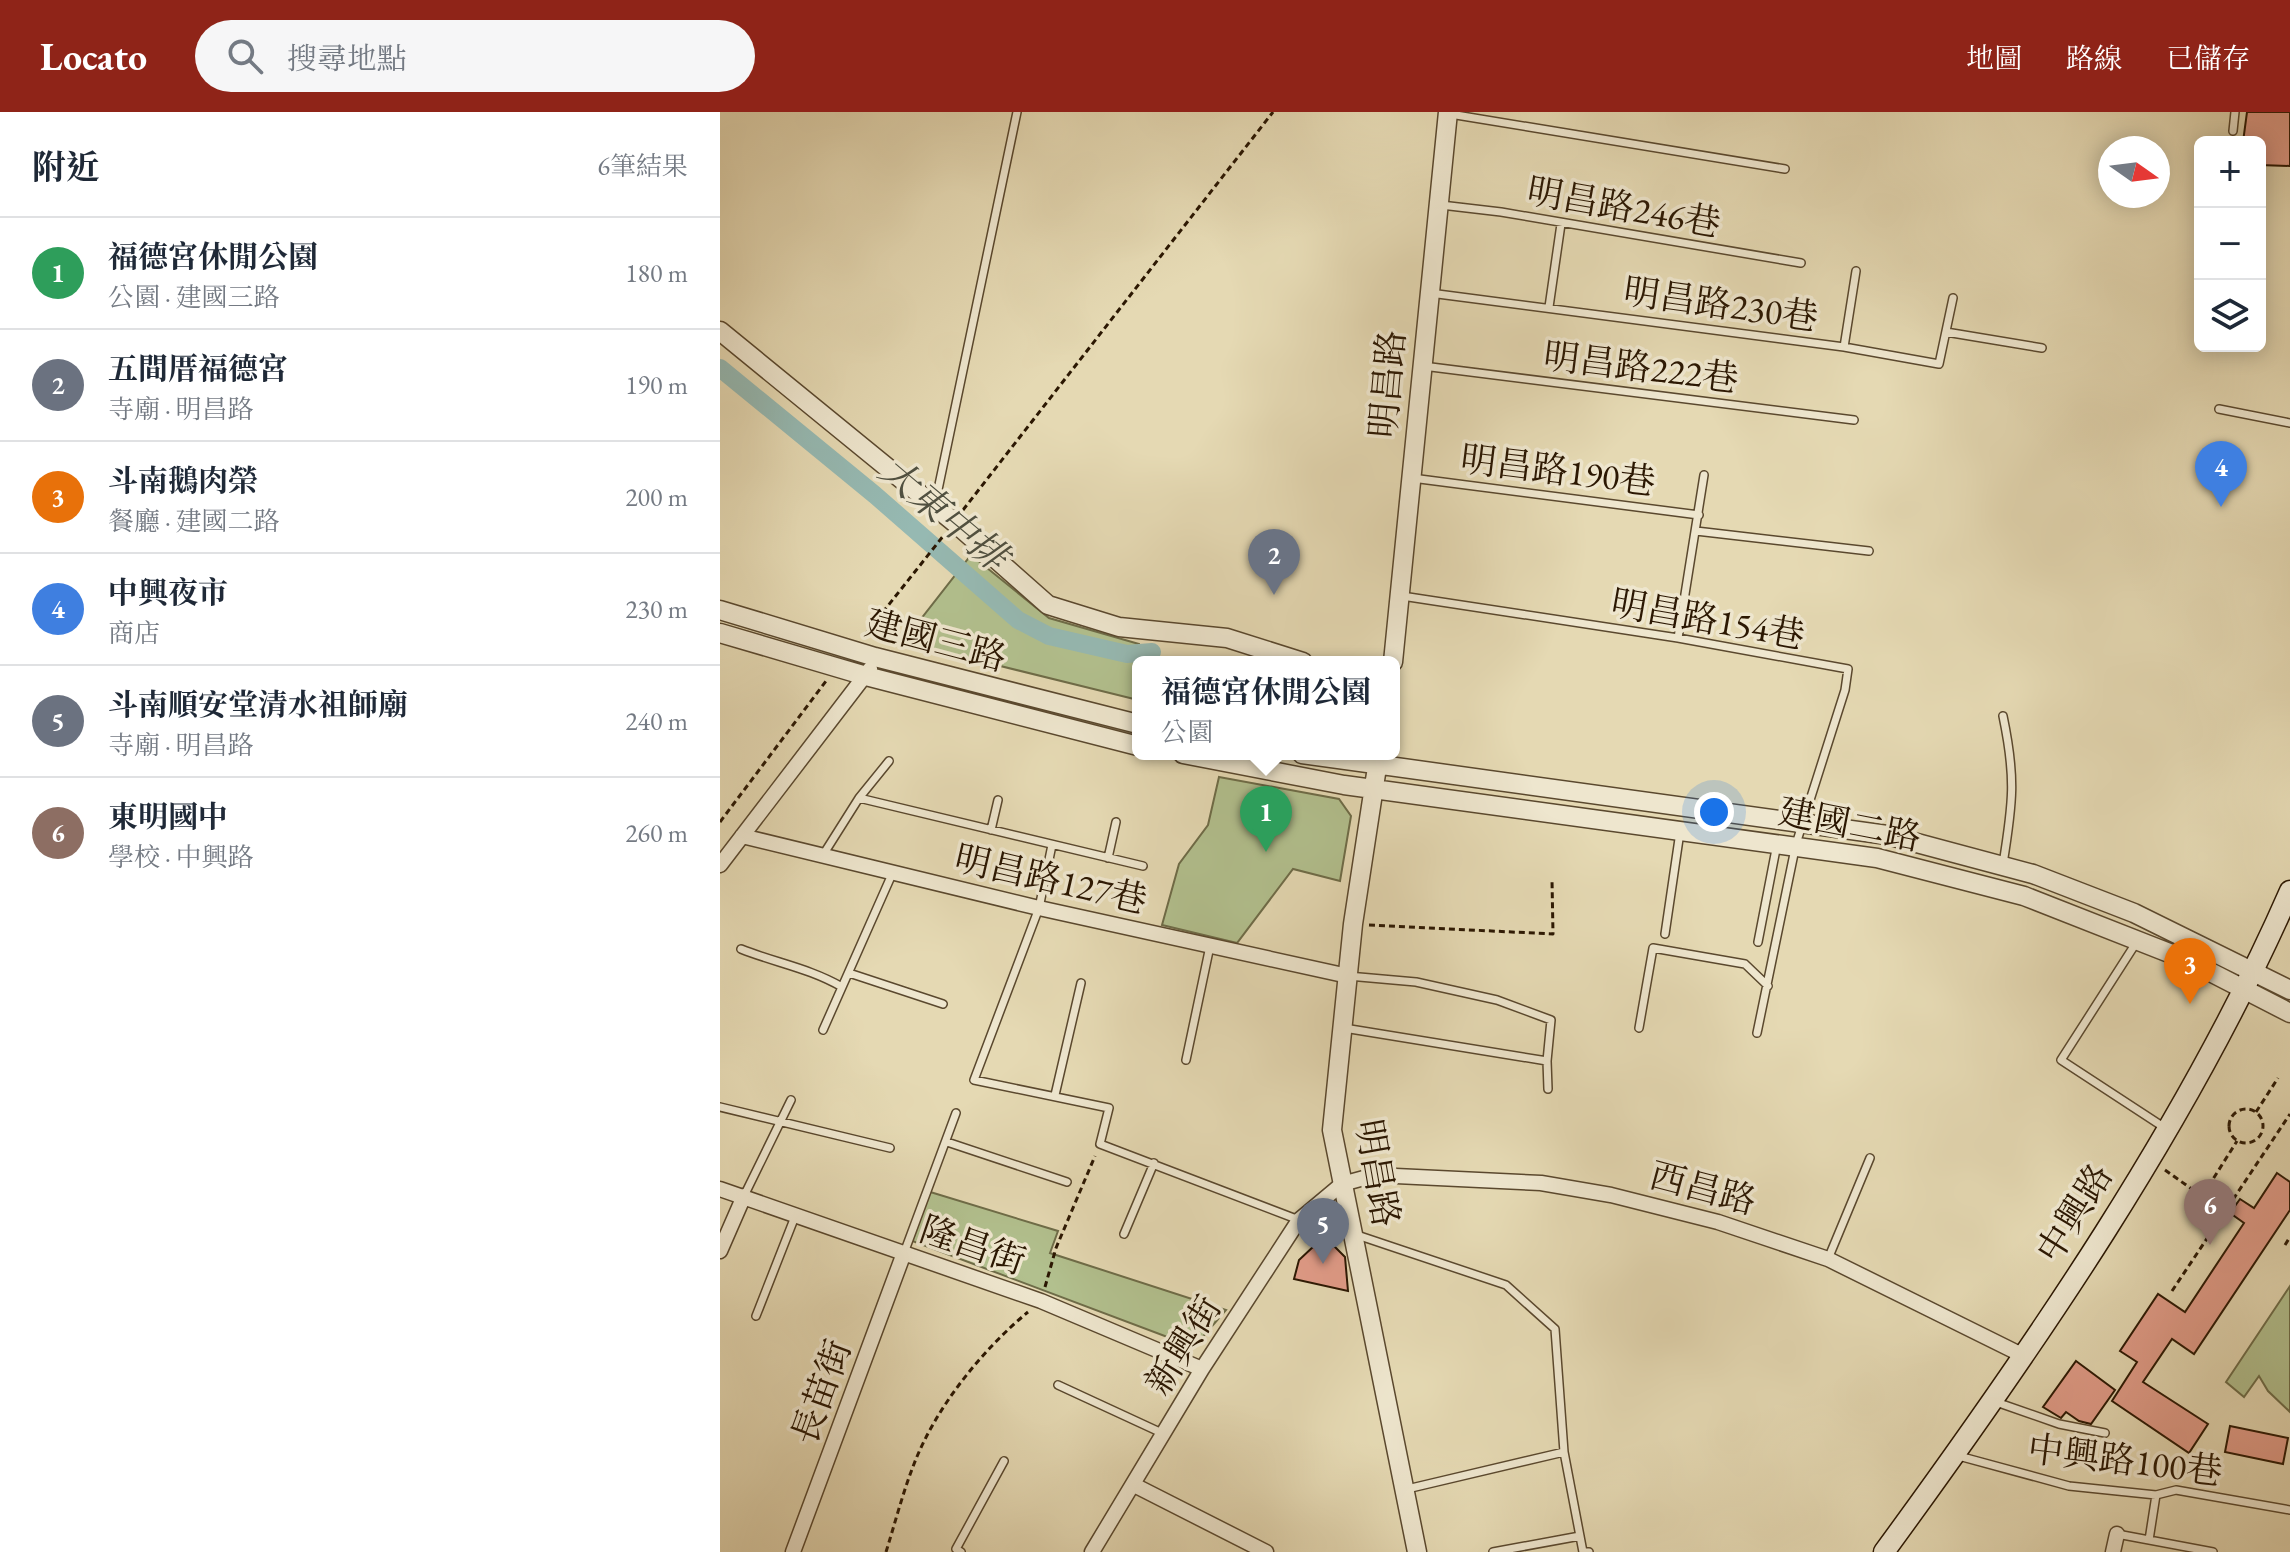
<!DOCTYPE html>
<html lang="zh-TW">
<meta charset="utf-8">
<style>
:root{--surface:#fff;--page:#f6f6f7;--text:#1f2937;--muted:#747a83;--line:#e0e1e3;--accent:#8f2418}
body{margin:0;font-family:"EB Garamond","Noto Serif TC",serif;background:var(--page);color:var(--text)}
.controls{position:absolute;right:24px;top:24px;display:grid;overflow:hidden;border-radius:12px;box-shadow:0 4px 20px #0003}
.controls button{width:72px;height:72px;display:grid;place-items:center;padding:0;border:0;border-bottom:2px solid var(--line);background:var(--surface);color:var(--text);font:40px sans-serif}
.compass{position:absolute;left:1378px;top:24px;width:72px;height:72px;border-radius:50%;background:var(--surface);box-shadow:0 4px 20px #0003;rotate:104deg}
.you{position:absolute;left:994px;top:700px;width:28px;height:28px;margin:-20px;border:6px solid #fff;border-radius:50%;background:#1a73e8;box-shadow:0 0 0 12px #1a73e833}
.badge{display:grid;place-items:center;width:52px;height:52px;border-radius:50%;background:var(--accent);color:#fff;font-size:26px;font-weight:700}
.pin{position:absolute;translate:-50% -66px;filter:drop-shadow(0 2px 4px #0008)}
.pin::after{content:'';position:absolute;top:42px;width:28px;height:24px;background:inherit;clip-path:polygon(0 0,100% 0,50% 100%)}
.popup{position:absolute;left:412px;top:544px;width:268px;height:104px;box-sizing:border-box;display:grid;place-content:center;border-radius:12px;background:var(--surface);filter:drop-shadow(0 2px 6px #0005);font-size:26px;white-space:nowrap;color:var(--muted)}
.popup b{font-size:30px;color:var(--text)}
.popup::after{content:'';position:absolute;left:50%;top:100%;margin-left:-16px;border:16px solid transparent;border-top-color:var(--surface)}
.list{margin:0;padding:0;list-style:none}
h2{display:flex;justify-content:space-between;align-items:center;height:104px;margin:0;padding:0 32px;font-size:34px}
h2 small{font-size:26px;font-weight:400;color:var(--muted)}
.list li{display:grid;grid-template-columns:52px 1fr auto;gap:24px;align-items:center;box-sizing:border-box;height:112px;padding:0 32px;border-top:2px solid var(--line)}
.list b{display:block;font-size:30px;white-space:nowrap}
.list p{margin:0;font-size:26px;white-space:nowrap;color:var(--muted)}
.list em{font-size:26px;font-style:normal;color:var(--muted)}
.icon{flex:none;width:44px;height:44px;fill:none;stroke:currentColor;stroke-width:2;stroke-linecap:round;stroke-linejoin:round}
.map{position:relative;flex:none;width:1570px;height:1440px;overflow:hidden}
header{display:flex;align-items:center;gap:48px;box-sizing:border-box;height:112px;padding:0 40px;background:var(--accent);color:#fff}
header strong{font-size:38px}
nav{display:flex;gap:44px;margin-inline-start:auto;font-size:28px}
.search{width:560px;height:72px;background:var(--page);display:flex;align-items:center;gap:20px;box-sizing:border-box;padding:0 28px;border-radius:44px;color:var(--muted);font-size:30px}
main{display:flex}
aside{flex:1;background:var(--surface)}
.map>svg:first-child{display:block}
.green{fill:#b2c08e;stroke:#6e6c48;stroke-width:2}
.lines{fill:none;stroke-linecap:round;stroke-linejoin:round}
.canal{stroke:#96b9b2;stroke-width:18}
.building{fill:#e29c89;stroke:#2b1702;stroke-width:2}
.service-casing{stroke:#5a482e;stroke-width:10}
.minor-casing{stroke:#5a482e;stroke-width:17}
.tertiary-casing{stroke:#5a482e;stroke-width:21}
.secondary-casing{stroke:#2b1702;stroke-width:23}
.path{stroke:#2b1702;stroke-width:3;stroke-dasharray:6 4;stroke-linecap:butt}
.service{stroke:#eee6ce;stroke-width:7}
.minor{stroke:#eee6ce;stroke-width:14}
.tertiary{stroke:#eee6ce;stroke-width:18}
.secondary{stroke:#eee6ce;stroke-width:20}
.labels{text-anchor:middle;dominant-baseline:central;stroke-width:7;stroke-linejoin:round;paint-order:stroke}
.street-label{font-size:36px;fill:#2b1702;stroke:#eee6ce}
.water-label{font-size:38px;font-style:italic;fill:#505040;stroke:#eee6ce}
</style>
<header>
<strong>Locato</strong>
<div class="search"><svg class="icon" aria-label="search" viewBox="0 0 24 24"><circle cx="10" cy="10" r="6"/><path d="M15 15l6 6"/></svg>搜尋地點</div>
<nav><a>地圖</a><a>路線</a><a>已儲存</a></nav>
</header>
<main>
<aside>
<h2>附近<small>6筆結果</small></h2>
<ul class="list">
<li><span class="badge" style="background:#2e9e5b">1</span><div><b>福德宮休閒公園</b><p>公園 · 建國三路</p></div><em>180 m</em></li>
<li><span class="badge" style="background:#6b7280">2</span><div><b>五間厝福德宮</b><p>寺廟 · 明昌路</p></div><em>190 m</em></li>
<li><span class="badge" style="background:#e8710a">3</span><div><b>斗南鵝肉榮</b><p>餐廳 · 建國二路</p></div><em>200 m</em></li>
<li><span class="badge" style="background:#3f7fe0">4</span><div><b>中興夜市</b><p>商店</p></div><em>230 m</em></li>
<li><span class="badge" style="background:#6b7280">5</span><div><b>斗南順安堂清水祖師廟</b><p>寺廟 · 明昌路</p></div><em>240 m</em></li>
<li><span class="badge" style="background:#8d6e63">6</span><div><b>東明國中</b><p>學校 · 中興路</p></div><em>260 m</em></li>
</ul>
</aside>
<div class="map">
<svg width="1570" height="1440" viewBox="0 0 1570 1440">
<rect width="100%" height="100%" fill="#e5d9b3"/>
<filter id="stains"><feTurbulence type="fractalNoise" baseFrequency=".0025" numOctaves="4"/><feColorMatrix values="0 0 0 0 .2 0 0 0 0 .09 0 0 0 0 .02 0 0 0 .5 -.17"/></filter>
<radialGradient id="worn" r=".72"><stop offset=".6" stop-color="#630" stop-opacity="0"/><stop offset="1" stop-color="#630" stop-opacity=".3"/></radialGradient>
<path class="green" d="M251 443 329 506 419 532 414 587 183 530Z
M499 665 619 687 631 704 620 769 573 757 517 831 442 813 459 752 488 713Z
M207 1079 338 1119 330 1141 506 1198 474 1235 187 1127Z
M1570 1174V1300L1548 1279 1539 1264 1524 1285 1506 1270Z"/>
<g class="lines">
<path class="canal" d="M0 256 155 383 298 508 329 524 407 542 432 540"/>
</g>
<path class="building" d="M1527 0H1570V54L1540 53V30H1523Z
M1557 1061 1570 1070V1098L1474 1242 1452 1227 1423 1270 1488 1312 1469 1341 1392 1289 1417 1250 1400 1239 1438 1182 1465 1200 1524 1111 1510 1101 1520 1087 1534 1096Z
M611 1131 625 1145 628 1179 574 1167 579 1148 594 1134Z
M1356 1249 1395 1278 1371 1312 1359 1309 1346 1300 1341 1306 1323 1295Z
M1510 1314 1568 1326 1563 1352 1505 1340Z"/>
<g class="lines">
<g class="service-casing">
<path id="service" d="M730 2 1065 57
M1513 19 1515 0
M721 93 781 100 1081 151
M710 181 1124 235 1219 252 1233 186
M829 195 841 112
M1226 220 1322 236
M1124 235 1136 159
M703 254 1134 308
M1499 297 1570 311
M692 366 979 403
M215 392 297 0
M976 419 1149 439
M682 484 958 526 1128 557 1125 578 1076 732 1037 921
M958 526 984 363
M1283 604C1296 666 1293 690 1283 752
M139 686 423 754
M271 718 278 688
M332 733 319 796 254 968 389 996 380 1032 579 1108
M103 743 139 686 169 649
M388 746 396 710
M945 822 960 720
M1038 830 1057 732
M1416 831 1341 948 1445 1016
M21 837C56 851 89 856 122 875
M129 861 223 892
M628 864 696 870 777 888 831 908 827 949
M624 916 827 949 828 977
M919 916 933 836 1025 852 1048 874
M103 918 173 760
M466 948 490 834
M335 983 361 871
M0 995 170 1036
M227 1030 347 1070
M24 1084 71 988
M404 1122 434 1051
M637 1123 786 1173 835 1217 844 1340 863 1440H869
M184 1141 236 1001
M1108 1147 1150 1046
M36 1204 76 1102
M338 1273 444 1322
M1276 1290 1339 1312 1385 1321
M1235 1343 1349 1374 1436 1383 1456 1378 1570 1398
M687 1377 844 1340
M1397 1422 1493 1440
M1429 1428 1436 1383
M241 1440 236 1437 284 1349
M773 1440 860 1424"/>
</g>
<g class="minor-casing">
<path id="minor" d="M22 724 319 796 628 864
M0 753 150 557
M0 1077 321 1189 482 1257
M0 1139 24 1084
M414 1373 546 1440
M73 1440 184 1141
M372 1440 482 1257 579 1108 622 1072 655 1063 821 1071 891 1083 998 1110 1108 1147 1304 1244
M1393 1440 1397 1422"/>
</g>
<g class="tertiary-casing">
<path id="tertiary" d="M0 219 234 410 328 493 399 515 507 526 583 550
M0 498 155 545 418 612
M0 521 146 564 418 634
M673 550 728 0
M463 642 624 673 1157 746 1304 784 1467 848 1570 901
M582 642 1167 723 1313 762 1414 801 1570 878
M659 642 633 812 612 1018 697 1440"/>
</g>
<g class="secondary-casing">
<path id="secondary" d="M1164 1440C1314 1235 1468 1012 1570 779"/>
</g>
<path class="path" d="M243 398 553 0
M144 524 224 423
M0 710 106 569
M649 813 833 822 832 768
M1509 1014a17 17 0 1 1 34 0a17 17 0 1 1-34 0Z
M1536 1000 1558 966
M1445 1058 1504 1100
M1483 1083 1517 1029
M1565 1133 1570 1125
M325 1175 336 1136 375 1044
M1452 1179 1570 1002
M166 1440C175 1411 183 1380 194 1352 216 1295 262 1238 308 1200"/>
<use href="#service" class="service"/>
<use href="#minor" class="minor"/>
<use href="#tertiary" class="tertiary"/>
<use href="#secondary" class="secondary"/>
</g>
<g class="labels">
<g class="street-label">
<text transform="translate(904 95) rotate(10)">明昌路246巷</text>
<text transform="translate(1001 192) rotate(8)">明昌路230巷</text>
<text transform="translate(921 255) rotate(7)">明昌路222巷</text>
<text transform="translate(667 272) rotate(-85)">明昌路</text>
<text transform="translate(838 358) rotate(7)">明昌路190巷</text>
<text transform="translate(988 507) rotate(10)">明昌路154巷</text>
<text transform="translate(216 528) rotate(15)">建國三路</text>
<text transform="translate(1130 712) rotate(11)">建國二路</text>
<text transform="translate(331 767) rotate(13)">明昌路127巷</text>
<text transform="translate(658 1061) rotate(80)">明昌路</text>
<text transform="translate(983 1076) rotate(15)">西昌路</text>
<text transform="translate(1354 1101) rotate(-58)">中興路</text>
<text transform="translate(253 1133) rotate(19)">隆昌街</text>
<text transform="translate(463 1233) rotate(-58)">新興街</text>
<text transform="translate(101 1280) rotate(-70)">長苗街</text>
<text transform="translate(1405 1348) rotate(7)">中興路100巷</text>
</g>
<g class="water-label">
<text transform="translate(224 401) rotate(40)">大東中排</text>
</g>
</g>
<rect width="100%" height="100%" filter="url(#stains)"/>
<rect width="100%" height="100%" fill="url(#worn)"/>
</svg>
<div class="controls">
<button>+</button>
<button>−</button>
<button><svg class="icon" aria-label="layers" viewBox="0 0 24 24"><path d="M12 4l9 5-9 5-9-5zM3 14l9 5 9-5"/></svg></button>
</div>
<svg class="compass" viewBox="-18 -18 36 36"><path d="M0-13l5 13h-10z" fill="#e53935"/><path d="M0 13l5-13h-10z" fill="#747a83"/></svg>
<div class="you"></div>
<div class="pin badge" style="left:546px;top:740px;background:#2e9e5b">1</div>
<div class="popup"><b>福德宮休閒公園</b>公園</div>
<div class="pin badge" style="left:554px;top:483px;background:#6b7280">2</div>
<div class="pin badge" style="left:1470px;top:892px;background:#e8710a">3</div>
<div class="pin badge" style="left:1501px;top:395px;background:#3f7fe0">4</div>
<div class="pin badge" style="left:603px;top:1152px;background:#6b7280">5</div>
<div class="pin badge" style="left:1490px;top:1133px;background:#8d6e63">6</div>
</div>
</main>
